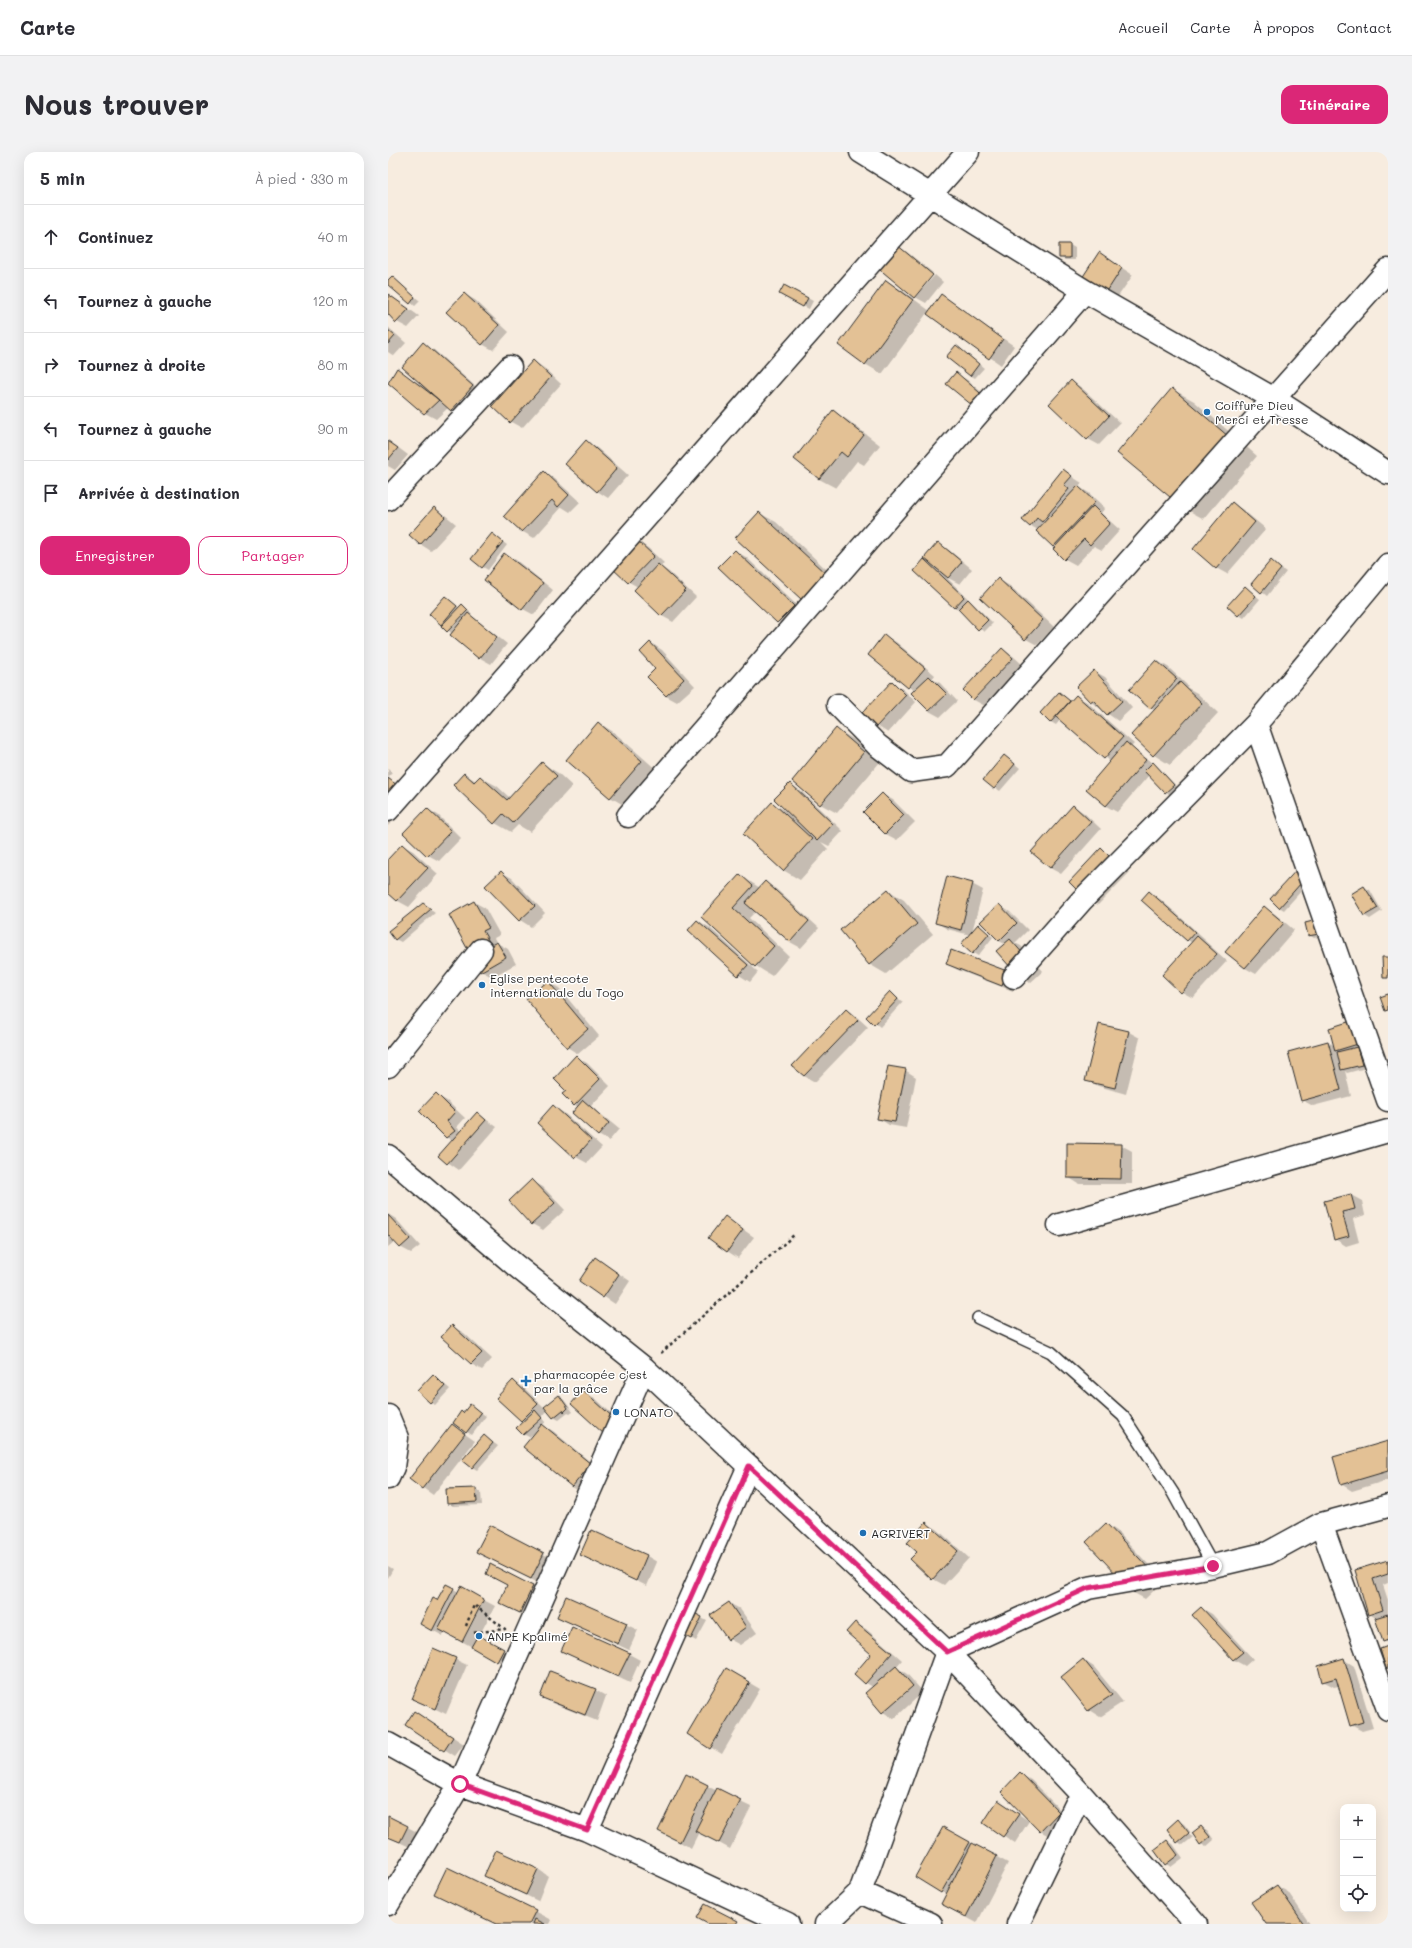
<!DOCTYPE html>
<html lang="fr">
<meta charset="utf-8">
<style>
:root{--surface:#fff;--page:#f2f2f3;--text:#2b2b33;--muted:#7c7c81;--line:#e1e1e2;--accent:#db2777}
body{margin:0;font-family:Mali,sans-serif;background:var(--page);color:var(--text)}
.controls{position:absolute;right:12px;bottom:12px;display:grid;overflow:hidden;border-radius:8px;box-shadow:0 4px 16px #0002}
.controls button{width:36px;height:36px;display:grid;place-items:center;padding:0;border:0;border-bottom:1px solid var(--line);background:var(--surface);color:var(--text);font:20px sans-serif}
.stop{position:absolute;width:12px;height:12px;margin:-9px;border:3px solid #db2777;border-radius:50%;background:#fff}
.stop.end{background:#db2777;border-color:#fff;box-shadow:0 1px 4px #0008}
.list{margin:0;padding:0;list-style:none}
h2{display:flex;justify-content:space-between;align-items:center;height:52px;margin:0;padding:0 16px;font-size:17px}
h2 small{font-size:13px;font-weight:400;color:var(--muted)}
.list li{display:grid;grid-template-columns:26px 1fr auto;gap:12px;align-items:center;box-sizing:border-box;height:64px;padding:0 16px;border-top:1px solid var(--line)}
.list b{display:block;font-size:15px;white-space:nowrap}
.list em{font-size:13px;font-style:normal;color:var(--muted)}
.actions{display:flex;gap:8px;padding:12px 16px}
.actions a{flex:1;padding:9px 0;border:1px solid var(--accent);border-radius:12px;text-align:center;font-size:14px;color:var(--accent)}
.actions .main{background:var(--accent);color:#fff}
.icon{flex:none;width:22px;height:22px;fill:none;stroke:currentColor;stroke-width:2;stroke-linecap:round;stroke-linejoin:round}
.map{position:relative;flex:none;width:1000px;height:1772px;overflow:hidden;border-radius:12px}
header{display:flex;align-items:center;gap:24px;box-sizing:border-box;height:56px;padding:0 20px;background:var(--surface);border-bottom:1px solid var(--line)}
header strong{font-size:19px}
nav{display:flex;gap:22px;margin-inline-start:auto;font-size:14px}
.intro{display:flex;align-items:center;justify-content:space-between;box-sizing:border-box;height:96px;padding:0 24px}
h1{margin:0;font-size:28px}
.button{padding:10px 18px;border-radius:12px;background:var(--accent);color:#fff;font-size:14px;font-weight:700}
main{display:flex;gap:24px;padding:0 24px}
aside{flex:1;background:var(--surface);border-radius:12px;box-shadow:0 4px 16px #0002}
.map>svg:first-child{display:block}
.shadow{fill:#0003}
.building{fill:#e3c195;stroke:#2b2b2b}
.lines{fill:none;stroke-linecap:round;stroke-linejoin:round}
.service-casing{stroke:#2b2b2b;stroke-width:14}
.minor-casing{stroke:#2b2b2b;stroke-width:25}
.path{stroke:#2b2b2b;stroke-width:2.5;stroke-dasharray:3 3;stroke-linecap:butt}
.service{stroke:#fff;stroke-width:11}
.minor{stroke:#fff;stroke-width:22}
.route{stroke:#db2777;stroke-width:5}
.poi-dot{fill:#1f6fb2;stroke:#fff;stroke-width:1.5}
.labels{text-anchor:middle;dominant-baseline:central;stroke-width:3;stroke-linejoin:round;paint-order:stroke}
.poi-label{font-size:12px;fill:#2b2b2b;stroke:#fff;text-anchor:start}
</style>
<header>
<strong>Carte</strong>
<nav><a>Accueil</a><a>Carte</a><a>À propos</a><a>Contact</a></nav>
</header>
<div class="intro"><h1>Nous trouver</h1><a class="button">Itinéraire</a></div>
<main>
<aside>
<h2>5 min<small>À pied · 330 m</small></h2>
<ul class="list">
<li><svg class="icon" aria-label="ahead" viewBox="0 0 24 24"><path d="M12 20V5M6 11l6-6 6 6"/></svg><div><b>Continuez</b></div><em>40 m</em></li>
<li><svg class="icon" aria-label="left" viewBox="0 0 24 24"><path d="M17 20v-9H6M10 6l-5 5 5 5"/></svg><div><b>Tournez à gauche</b></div><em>120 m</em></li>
<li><svg class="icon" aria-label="right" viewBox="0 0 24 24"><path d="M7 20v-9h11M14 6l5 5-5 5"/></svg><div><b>Tournez à droite</b></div><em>80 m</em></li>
<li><svg class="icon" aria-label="left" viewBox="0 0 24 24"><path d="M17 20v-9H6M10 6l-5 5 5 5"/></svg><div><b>Tournez à gauche</b></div><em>90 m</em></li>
<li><svg class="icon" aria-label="arrive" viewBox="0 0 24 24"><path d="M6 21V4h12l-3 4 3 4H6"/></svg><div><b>Arrivée à destination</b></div></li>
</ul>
<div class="actions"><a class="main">Enregistrer</a><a>Partager</a></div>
</aside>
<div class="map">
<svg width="1000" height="1772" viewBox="0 0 1000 1772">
<rect width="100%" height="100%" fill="#f7ecdf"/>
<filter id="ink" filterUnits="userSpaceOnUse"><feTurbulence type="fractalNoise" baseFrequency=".025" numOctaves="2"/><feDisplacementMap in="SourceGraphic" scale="8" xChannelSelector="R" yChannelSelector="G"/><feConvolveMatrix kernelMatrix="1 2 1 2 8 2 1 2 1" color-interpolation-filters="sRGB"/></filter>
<g filter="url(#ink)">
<path class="shadow" d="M508 93 519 100 545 121 526 144Z
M672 93H682L687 96V108H677L672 105Z
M722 108 745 123 729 146 719 140Z
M547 123 555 130 538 151 527 145Z
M4 125 32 149 27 154 0 132Z
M499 129 515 139 542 159 553 143 626 194 613 213 539 161 494 222 477 212Z
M397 134 425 149 421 157 392 142Z
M0 142 31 164 20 176 9 170 0 161Z
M76 142 87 148 121 180 105 198 94 192Z
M0 175 18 191 6 204 0 200Z
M35 192 46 198 95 241 75 264 61 255 48 267 37 261 9 217 33 233Z
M568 194 596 216 587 226 582 223Z
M145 209 156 216 173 232 134 276 123 270Z
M568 222 579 228 610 254 590 258Z
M683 229 694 236 732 271 711 293 700 287Z
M784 237 806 249 869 304 816 367 794 355Z
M445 259 461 269 492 293 476 313 469 309 448 336 431 327 407 307Z
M0 288 20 303 7 318 0 314Z
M198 290 209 296 240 323 220 346 209 339Z
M675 319 694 331 691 335 701 341 717 356 713 361 732 378 714 398 706 394 688 413 677 407 666 397 668 395 650 378 643 374Z
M156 321 167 327 192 350 182 360 174 355 146 386 135 380 117 364Z
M845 351 855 358 878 377 839 422 828 416Z
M46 356 57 363 68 372 43 399 32 392Z
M371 361 388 370 454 432 431 456Z
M104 382 119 393 100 418 95 415Z
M250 390 260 396 276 411 272 414 281 420 308 445 285 470 274 464 247 438 250 435 241 430Z
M550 392 561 398 584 417 572 432 558 425 605 471 596 480 573 459 566 455 536 409 546 414Z
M347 399 358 405 416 460 401 477 390 470Z
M117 402 128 408 165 438 146 463 135 457Z
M883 409 898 420 879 444 864 432Z
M611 428 622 434 666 475 649 493 638 487 593 446Z
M857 435 872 447 856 466 851 463Z
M57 445 72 456 74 454 79 457 84 462 83 463 119 492 103 512 92 506 53 472Z
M497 484 508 490 547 523 544 527 552 531 569 549 552 565 541 559 527 539 481 503Z
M263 491 274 498 307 534 289 550 278 544 269 517Z
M614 497 625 504 635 513 597 554 586 548 576 538Z
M769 509 780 515 800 534 798 535 809 541 830 561 782 613 766 603 767 559 743 538Z
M706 519 717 525 744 556 730 569 703 550 689 535Z
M504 531 515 537 528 550 500 581 489 574 475 561Z
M671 541 683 550 688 544 699 550 746 592 743 595 770 615 790 636 762 665 782 643 761 623 729 660 718 654 700 637 723 610 673 567 668 573 663 570Z
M211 571 227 581 270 619 239 655 222 645Z
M448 577 465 587 492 610 449 661 432 652Z
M617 604 632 616 612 639 597 628Z
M154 611 170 621 184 634 142 680 130 673 123 680 107 671 76 622 88 629 92 625 109 634 122 646Z
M0 617 4 621 0 625Z
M0 627 11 633 25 645 0 674Z
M402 632 413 639 455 679 441 694 433 690 440 697 412 728 395 718 384 651 400 660Z
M494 642 505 648 527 670 509 688 498 682 476 660Z
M685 654 696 661 713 677 673 722 662 716Z
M39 657 50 663 73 686 51 709 40 703Z
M14 693 25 699 50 722 21 755 10 749 0 740V709Z
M713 697 724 704 741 721 710 753 699 747Z
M912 716 925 726 896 758 891 755Z
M113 720 124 726 157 761 143 775 132 768 99 734Z
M352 723 372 736 377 730 388 737 431 776 413 796 402 790 368 759 361 766 401 804 384 824 368 814 314 765Z
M584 732 595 738 584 780 590 773 605 785 590 804 585 801 582 783 559 777 548 770Z
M976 735 982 738 994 759 982 767 977 764Z
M500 738 516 748 545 782 498 822 481 812Z
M761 740 772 747 817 787 816 788 839 809 805 846 794 840 775 823 804 791 800 788Z
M86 750 97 756 112 783 106 786 109 791 120 797 128 812 104 825 93 819Z
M611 753 622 760 640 778 627 791 633 794 655 819 642 831 632 824 617 792 611 789 594 770Z
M876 755 887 762 906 778 868 822 857 816 839 800Z
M40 756 47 761 13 790 7 787Z
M310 769 321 775 370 820 362 830 351 823 301 778Z
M918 772 947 782 926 786 921 783Z
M559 812 630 826 625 839 570 818Z
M160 830 171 836 211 884 190 902 179 895Z
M503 841 515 850 492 875 480 865Z
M459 858 469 865 480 875 427 930 416 924Z
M963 870 978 916 959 921 957 919 963 944 925 954 914 948 940 890 947 894Z
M712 873 741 880 752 886 738 942 710 934 699 928Z
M188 905 199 911 222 934 203 954 231 977 221 989 210 983 190 955 186 953 179 939Z
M517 918 528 925 518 976 501 973 490 966Z
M48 943 59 949 77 966 69 975 73 980 89 961 109 975 71 1018 51 1004 65 989 58 985Z
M165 955 176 961 214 995 199 1011 188 1005 150 971Z
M733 993 744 999V1032H691L680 1025Z
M144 1029 155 1035 177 1058 155 1078 144 1072 123 1049Z
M963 1043 974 1049 977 1063 965 1067 971 1090 958 1094 947 1087 937 1050Z
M0 1062 8 1067 32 1094 23 1101 12 1095 7 1089 0 1095Z
M337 1065 366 1085 350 1106 339 1099Z
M218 1113 242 1129 227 1152 192 1129Z
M65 1175 76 1181 104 1207 94 1218 83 1212Z
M45 1223 62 1237 47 1253 42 1250Z
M125 1229 136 1236 157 1256 171 1245 176 1248 185 1260 182 1262 180 1261 171 1268 165 1265 160 1258 154 1265 158 1270 154 1273 165 1279 213 1319 195 1341 184 1335 136 1295 148 1280 141 1285 135 1282 136 1270 110 1246Z
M196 1240 207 1246 239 1276 228 1288Z
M82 1253 98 1264 84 1283 79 1280 76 1262Z
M64 1273 87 1289 45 1343 22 1327Z
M96 1284 110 1294 89 1318 84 1315Z
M1000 1290V1328L964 1339 953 1332Z
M88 1337 93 1340 94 1353 65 1354 60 1351Z
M538 1371 549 1377 581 1406 556 1433 545 1427 523 1407 530 1400Z
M718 1372 729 1379 776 1429 757 1447 746 1441Z
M102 1375 167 1408 154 1433 101 1405Z
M193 1403 259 1404 269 1410 259 1434Z
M1000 1409V1431L995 1433 1000 1448V1491L996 1489 988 1466 981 1462 968 1419Z
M103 1413 156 1441 143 1467 123 1457 120 1433Z
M0 1414 5 1417 0 1426Z
M58 1433 71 1440 73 1436 107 1454 91 1484 121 1501 115 1512 57 1480 55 1484 44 1478 49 1449Z
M178 1445 250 1478 241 1498 170 1465Z
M341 1451 352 1457 369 1481 352 1493 341 1487Z
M813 1456 824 1462 865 1507 857 1514 846 1508 806 1463Z
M301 1459 319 1469 308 1489 290 1479Z
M467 1471 478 1477 514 1508 508 1515 519 1522 535 1540 506 1567 495 1560 485 1535 478 1531 484 1502Z
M45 1497 79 1513 58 1562 25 1546Z
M175 1499 241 1502 252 1508 242 1531Z
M955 1507 966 1514 985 1576 974 1579 963 1573 951 1534 946 1535 935 1529Z
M695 1508 706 1515 735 1550 712 1565 701 1558 674 1525Z
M338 1517 372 1537 334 1602 300 1582Z
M207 1538 218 1544 209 1569 164 1551 153 1544Z
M26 1560 76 1592 67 1604 18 1573Z
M632 1622 643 1628 681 1667 663 1685 652 1679Z
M319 1634 363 1655 342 1697 311 1680 303 1696 271 1679Z
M611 1649 641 1669 627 1691 596 1671Z
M0 1665 31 1681 24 1696 0 1685Z
M791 1669 796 1672 803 1681 797 1678 796 1680 805 1685 795 1693 790 1690Z
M813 1675 819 1678 826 1688 818 1695 813 1692 804 1682Z
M555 1676 620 1711 589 1771 565 1758 559 1743 528 1725Z
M780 1689 785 1692 795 1706 783 1715 778 1712Z
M150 1717 160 1724 150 1749 97 1724Z
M889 1734 900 1740 922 1772H879Z
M47 1742 147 1759 164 1768 162 1772H107Z"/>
<path class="building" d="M508 92 545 123 526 146 489 115Z
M671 92H682V106H671Z
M711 100 734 116 718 141 694 126Z
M4 124 27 145 22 152 0 133V128Z
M498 128 525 148 477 213 450 193Z
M396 133 420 146 415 155 391 142Z
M76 141 111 173 94 193 58 160Z
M0 142 21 157 8 171 0 162Z
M553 142 615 187 601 207 539 162Z
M0 178 7 184 0 192Z
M35 190 85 234 63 259 14 215Z
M568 193 591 212 582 224 558 205Z
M145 208 163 225 122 271 104 254Z
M9 216 51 248 36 262 0 231Z
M568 220 599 247 590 258 558 232Z
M683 228 721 264 699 288 661 252Z
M784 236 848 291 794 355 729 301Z
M445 258 476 283 459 305 453 300 431 327 406 307Z
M198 288 229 316 209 340 177 312Z
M0 289 10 296 0 308Z
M675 317 684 324 676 333 681 337 654 370 649 366 642 375 634 368Z
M156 319 181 343 170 355 164 348 134 380 116 364Z
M690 334 707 350 665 395 648 379Z
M844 350 867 370 828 417 805 397Z
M705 354 722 371 702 393 696 387 676 408 665 397Z
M46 355 57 365 32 393 21 383Z
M371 360 438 422 414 448 347 386Z
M104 381 115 390 94 416 83 407Z
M249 388 266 404 240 431 224 416Z
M550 390 574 410 560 426 536 406Z
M347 398 406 454 389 471 330 415Z
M116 401 155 431 134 458 96 428Z
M536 407 576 445 566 456 526 419Z
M883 408 893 417 873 441 863 432Z
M270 412 298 438 273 464 246 438Z
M610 426 655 468 637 488 592 446Z
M857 434 868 444 850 464 839 454Z
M57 444 69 454 53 473 41 462Z
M580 447 600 468 590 478 570 457Z
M74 452 80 458 59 480 53 474Z
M80 461 109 485 91 507 62 483Z
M496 482 537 516 520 536 480 503Z
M262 490 296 527 278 544 259 525 267 517 252 500Z
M614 496 625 506 585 548 575 538Z
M768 508 789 527 762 557 741 538Z
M706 518 734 549 719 563 705 548 702 550 688 535Z
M541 524 559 542 541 559 523 541Z
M504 529 518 543 488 575 474 561Z
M792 530 814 551 765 604 743 583Z
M671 540 682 549 662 571 652 561Z
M688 543 735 585 716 607 668 565Z
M210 570 254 609 222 646 178 608Z
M448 576 476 600 432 653 404 629Z
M738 590 758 608 718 654 698 637Z
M616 603 627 612 606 637 595 628Z
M154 610 169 624 125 671 115 662 106 672 65 633 76 621 86 630 92 624 119 648Z
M765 610 786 633 777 641 756 619Z
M0 626 15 638 0 655Z
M402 631 445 672 429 689 386 647Z
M494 641 516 663 497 682 475 660Z
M384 650 424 687 395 719 355 682Z
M685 653 703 670 662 716 643 700Z
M39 656 63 679 39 704 15 681Z
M14 692 40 716 9 749 0 741V707Z
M713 696 731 714 699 748 681 730Z
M912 714 921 722 891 756 882 747Z
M113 719 147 754 131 769 97 734Z
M352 722 365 734 345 756 386 794 367 815 313 765Z
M559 724 585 731 573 778 547 771Z
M377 729 421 769 402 790 357 751Z
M976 734 990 756 976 764 963 742Z
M500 737 529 772 481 813 452 778Z
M761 739 807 780 799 789 753 748Z
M86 749 101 776 95 779 103 793 109 790 118 805 92 820 61 763Z
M35 751 43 757 7 788 0 779Z
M611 752 629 771 611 789 592 770Z
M876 754 896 771 857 816 837 800Z
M309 768 360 813 350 824 300 778Z
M929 768 942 780 920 784 917 771Z
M590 772 601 782 584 802 573 792Z
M809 784 829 802 793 841 774 823Z
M622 787 645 813 631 825 608 799Z
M563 798 619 819 614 834 558 812Z
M994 805H1000V826H995Z
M160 829 200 877 179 896 138 847Z
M502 839 510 847 486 873 478 865Z
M1000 842V858L997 859 992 845Z
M458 857 470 868 416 924 404 914Z
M963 869 970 892 947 899 941 876Z
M711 872 741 879 727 936 697 929Z
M940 889 953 938 913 949 900 900Z
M969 895 974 913 953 918 949 900Z
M188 903 212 927 186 954 174 942 178 939 166 927Z
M500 914 518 917 507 970 489 967Z
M48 941 67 960 59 969 67 979 58 986 31 959Z
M195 948 221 971 210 984 184 961Z
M165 953 203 988 187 1006 149 971Z
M89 960 98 968 59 1012 50 1004Z
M679 991 734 992 733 1027 679 1026Z
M144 1027 167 1051 143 1073 121 1049Z
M963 1042 967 1057 954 1060 961 1084 946 1088 936 1049Z
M0 1063 22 1087 12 1096 0 1083Z
M337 1064 355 1078 339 1100 320 1086Z
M207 1105 231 1122 215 1146 191 1129Z
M64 1173 94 1201 83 1212 53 1185Z
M45 1222 57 1234 42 1251 29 1239Z
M125 1228 150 1252 133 1269 108 1246Z
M195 1238 229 1269 217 1283 183 1252Z
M171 1243 180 1256 176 1260 175 1258 165 1266 156 1255Z
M82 1252 93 1261 78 1281 65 1271 73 1259 75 1261Z
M147 1258 154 1266 135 1283 128 1276Z
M64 1272 77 1282 34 1337 21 1327Z
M154 1272 203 1312 184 1335 135 1295Z
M96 1283 105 1291 84 1316 74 1308Z
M1000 1289V1319L953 1333 945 1305Z
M88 1336 89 1350 59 1352 58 1337Z
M538 1370 570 1399 544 1428 522 1407 529 1400 519 1391Z
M718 1371 766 1422 746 1441 698 1390Z
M102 1373 156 1401 143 1427 88 1400Z
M203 1378 259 1403 248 1429 192 1403Z
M1000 1408V1422L985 1427 995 1458 980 1463 967 1418Z
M102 1412 145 1434 132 1461 111 1451 119 1433 98 1422Z
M58 1432 66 1436 44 1479 32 1472 45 1446 49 1448Z
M73 1434 96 1447 74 1490 50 1477Z
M178 1444 239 1471 230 1492 169 1465Z
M341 1450 358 1475 340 1488 322 1463Z
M813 1455 855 1500 845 1508 804 1463Z
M300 1458 314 1465 303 1487 289 1480Z
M1000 1462V1488L995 1490 987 1466Z
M467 1470 504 1501 477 1532 466 1522 483 1502 458 1480Z
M184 1475 242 1501 230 1525 173 1499Z
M90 1483 116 1497 109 1510 83 1495Z
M1000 1494V1516L998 1517 992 1497Z
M45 1496 68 1506 47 1557 24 1547Z
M956 1506 975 1570 962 1574 948 1526 934 1530 930 1514Z
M695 1507 724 1543 700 1559 673 1525Z
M508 1514 525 1534 494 1561 477 1541Z
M338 1516 362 1530 322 1597 299 1582Z
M162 1519 208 1537 197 1563 152 1545Z
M26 1559 65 1585 56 1599 17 1573Z
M632 1620 671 1660 652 1680 613 1640Z
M298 1622 320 1633 292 1690 270 1679Z
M329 1636 353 1648 331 1691 307 1679Z
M610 1648 631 1662 615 1685 595 1671Z
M0 1664 20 1674 12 1690 0 1685Z
M790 1667 801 1681 789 1691 779 1677Z
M813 1674 822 1685 812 1693 804 1681Z
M555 1675 582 1690 553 1741 527 1725Z
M779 1688 790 1703 777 1713 766 1698Z
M584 1691 609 1704 578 1765 553 1752Z
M108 1698 150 1717 138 1743 96 1724Z
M59 1715 148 1758 141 1772H108L46 1742Z
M889 1733 916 1772H878L863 1750Z
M317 1752 350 1769 348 1772H320L309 1766Z
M147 1767 157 1772H145Z"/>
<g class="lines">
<g class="service-casing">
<path id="service" d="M590 1166 663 1200 735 1264 785 1341 825 1414"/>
</g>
<g class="minor-casing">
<path id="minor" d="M473 0 697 139 886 247 1000 321
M0 347 122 215
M450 553 489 593 523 619 559 614 1000 118
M868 572 1000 948
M0 658 580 0
M240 664 697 139
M626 825 694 748 868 572 1000 413
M0 914 93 798
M0 1004 127 1113 256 1216 559 1500 693 1642 808 1772
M671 1073 1000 979
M0 1264 9 1286 5 1315 0 1326
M933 1372 1000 1354
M0 1592 72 1632 199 1678 400 1772
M199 1678 361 1314
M472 1740 543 1772
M0 1752 72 1632 256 1216
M438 1772 472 1740 559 1500 700 1436 825 1414 880 1401 933 1372 1000 1557
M630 1772 693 1642"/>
</g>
<path class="path" d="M273 1201 407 1082
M78 1474 86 1453 117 1477 83 1481"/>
<use href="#service" class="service"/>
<use href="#minor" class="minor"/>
</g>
</g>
<g class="lines" filter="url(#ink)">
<path class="route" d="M72 1632 199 1678 361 1314 559 1500 700 1436 825 1414"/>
</g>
<g class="poi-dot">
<circle cx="819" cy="260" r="4"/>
<circle cx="94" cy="833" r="4"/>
<path d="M136 1223h4v4h4v4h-4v4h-4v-4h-4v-4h4z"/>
<circle cx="228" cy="1260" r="4"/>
<circle cx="475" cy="1381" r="4"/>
<circle cx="91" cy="1484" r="4"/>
</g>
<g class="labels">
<g class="poi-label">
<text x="827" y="253">Coiffure Dieu<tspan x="827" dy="14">Merci et Tresse</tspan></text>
<text x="102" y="826">Eglise pentecote<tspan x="102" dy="14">internationale du Togo</tspan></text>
<text x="146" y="1222">pharmacopée c'est<tspan x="146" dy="14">par la grâce</tspan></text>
<text x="236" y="1260">LONATO</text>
<text x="483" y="1381">AGRIVERT</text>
<text x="99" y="1484">ANPE Kpalimé</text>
</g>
</g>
</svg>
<div class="controls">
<button>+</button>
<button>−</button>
<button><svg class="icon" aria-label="locate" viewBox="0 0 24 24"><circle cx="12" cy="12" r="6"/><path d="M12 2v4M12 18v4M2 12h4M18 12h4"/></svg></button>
</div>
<div class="stop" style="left:72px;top:1632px"></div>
<div class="stop end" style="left:825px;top:1414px"></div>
</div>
</main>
